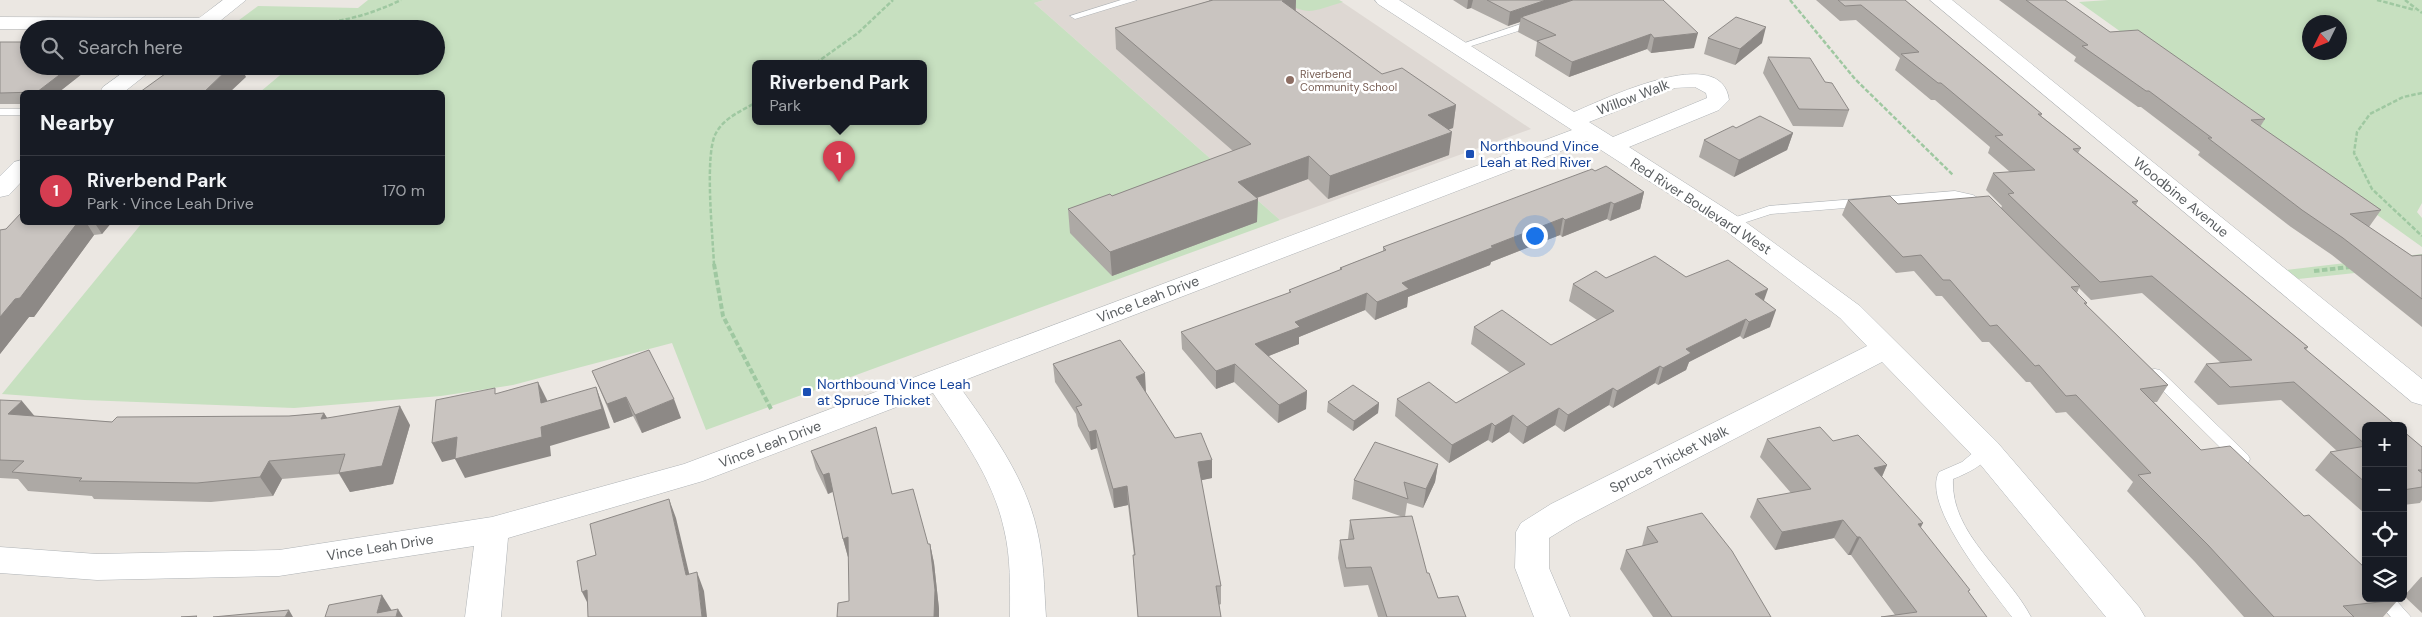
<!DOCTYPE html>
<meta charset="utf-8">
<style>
:root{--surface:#171b24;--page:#242831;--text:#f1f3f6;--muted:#9ea1a6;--line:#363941;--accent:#d53d51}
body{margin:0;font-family:"DM Sans",sans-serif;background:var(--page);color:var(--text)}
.controls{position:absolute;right:15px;bottom:15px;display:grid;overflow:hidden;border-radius:8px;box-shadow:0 2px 8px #0003}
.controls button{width:45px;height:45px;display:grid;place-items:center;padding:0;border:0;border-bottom:1px solid var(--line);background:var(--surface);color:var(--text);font:25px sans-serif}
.compass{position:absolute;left:2302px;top:15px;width:45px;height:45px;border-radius:50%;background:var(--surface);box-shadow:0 2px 8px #0003;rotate:227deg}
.you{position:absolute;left:1534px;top:235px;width:18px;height:18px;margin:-12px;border:4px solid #fff;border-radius:50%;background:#1a73e8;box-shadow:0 0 0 8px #1a73e833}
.badge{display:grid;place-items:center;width:32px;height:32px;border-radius:50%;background:var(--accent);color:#fff;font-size:16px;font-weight:700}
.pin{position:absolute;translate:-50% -41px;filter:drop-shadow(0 1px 2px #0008)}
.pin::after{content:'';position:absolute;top:26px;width:18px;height:15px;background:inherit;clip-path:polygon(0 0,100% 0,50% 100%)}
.popup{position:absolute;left:752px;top:60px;width:175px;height:65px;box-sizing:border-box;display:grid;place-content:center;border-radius:8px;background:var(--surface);filter:drop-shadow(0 1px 4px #0005);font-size:16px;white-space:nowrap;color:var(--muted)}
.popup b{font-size:19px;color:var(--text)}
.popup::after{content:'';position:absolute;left:50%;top:100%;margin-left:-10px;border:10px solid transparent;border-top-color:var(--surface)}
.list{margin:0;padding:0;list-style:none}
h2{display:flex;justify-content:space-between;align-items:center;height:65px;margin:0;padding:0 20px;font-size:21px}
h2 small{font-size:16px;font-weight:400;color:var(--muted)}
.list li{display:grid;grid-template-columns:32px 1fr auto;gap:15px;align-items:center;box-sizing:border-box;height:70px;padding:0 20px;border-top:1px solid var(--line)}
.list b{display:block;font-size:19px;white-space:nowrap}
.list p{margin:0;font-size:16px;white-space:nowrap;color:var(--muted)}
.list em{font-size:16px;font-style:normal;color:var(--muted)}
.icon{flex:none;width:28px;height:28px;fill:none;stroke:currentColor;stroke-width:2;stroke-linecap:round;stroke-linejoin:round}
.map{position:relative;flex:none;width:2422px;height:617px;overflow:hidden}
.search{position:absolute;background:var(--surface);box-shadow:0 2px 8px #0003;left:20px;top:20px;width:425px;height:55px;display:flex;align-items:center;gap:12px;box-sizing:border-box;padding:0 18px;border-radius:28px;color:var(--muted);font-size:19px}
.panel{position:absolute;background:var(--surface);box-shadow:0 2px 8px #0003;left:20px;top:90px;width:425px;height:135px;border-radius:8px}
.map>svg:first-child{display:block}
.education{fill:#ded8d3}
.green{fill:#c7e0c0;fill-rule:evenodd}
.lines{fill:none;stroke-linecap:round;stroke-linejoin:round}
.service-casing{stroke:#afb3b6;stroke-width:1}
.minor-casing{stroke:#afb3b6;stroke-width:1}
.path-far1{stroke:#9fc8a1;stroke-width:2.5;stroke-dasharray:4.5 2;stroke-linecap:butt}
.path{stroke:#9fc8a1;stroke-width:4;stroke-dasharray:5.5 2.5;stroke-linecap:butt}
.service{fill:#fff;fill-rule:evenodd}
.minor{fill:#fff;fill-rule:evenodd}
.wall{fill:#ada9a5}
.shaded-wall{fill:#8d8986}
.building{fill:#c9c4c0;stroke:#8d8986}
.education-dot{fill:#8d6e63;stroke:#fff;stroke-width:2}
.transit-dot{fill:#1a4fb4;stroke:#fff;stroke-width:2}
.labels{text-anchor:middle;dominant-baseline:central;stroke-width:5;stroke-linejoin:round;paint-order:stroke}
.far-education-label{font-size:11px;fill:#785e54;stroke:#fff;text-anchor:start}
.street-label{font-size:14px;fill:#5a5e61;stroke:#fff}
.transit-label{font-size:14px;fill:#164399;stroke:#fff;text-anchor:start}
</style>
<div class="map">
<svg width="2422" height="617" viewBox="0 0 2422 617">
<rect width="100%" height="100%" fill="#ebe7e2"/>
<path class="education" d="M1044 0H1339L1531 129 1280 220 1034 3Z"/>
<path class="green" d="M368 0H1044L1034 3 1280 220 706 430 672 343 513 385 441 396 294 408 84 400 2 394 142 223 442 222V92H260L291 66H436V29H227L258 6 358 8ZM755 63H923V121H755Z
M1283 0H1339L1343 2C1315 10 1308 18 1283 0Z
M2108 0H2422V203L2417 212 2422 218V247L2079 2ZM2310 22H2340V52H2310Z
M2422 254V266L2298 279 2286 270Z"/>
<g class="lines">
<g class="service-casing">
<path id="service" d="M1121 0H1137L1075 19 1070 16Z
M1536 19 1541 22 1540 24 1462 49 1458 50 1453 47Z
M0 109H22V115H0Z
M1955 191 1973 195 1991 206 1985 210 1955 199 1771 214 1731 227 1725 223 1727 220 1769 206Z
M2155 369 2160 370 2248 455 2250 459 2248 463H2236L2150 378 2148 374 2150 370Z
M1986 444 1991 446 1994 450C1985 465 1968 473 1953 479 1950 534 2008 572 2031 617H2012C1992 590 1921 505 1939 472L1962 462 1981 446Z
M2374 598H2394L2411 617H2391Z"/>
</g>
<g class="minor-casing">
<path id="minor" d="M223 0H246L210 29H0V17L199 18Z
M1375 0H1399L1574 112C1603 100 1722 41 1729 100L1719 110 1629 147 1740 218 1860 306 1997 442 2139 607 2145 617H2106L1975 458 1882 362 1575 522 1549 538V568L1570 617H1534L1515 568 1516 532 1521 523 1551 504 1867 346 1840 318 1722 228 1587 141 957 383C989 428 1025 476 1037 530 1044 559 1044 588 1046 617H1010C1010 587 1011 558 1004 529 993 478 961 435 933 393L703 481 508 538 501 617H465L474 546 279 576 97 580 0 573V547L97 554 279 550 492 517 684 464 1572 130 1378 4ZM1695 87 1706 93 1707 98 1613 137 1589 122 1675 88Z
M1930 0H1952L2422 379V405L2412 402Z
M132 66H157L124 92H100L103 87Z
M22 160V181L9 195 0 197V176L14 162Z"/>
</g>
<path class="path-far1" d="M1790 0 1855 79 1953 175
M2377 0 2415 10
M2405 0 2422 13
M242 25C303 26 345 27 401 0
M816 63 858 33 893 0
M2422 93 2403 97 2370 114 2357 132 2354 153 2372 189 2422 236
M714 265C713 238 704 154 716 133 724 118 741 111 755 103"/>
<path class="path" d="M714 264 723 316 771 409
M2314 271 2350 267"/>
<use href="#service" class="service"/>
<use href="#minor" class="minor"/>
</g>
<path class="wall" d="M1209 0H1296V11L1382 74 1456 105 1453 128 1448 129 1449 155 1328 199 1308 179 1257 198V222L1112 276 1070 233 1068 209 1112 196 1233 151 1116 49 1115 28 1209 1Z
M1453 0H1663L1694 48 1651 53 1647 49 1569 77 1535 56 1537 42 1518 32 1520 22 1508 26 1471 8 1467 9Z
M1816 0H1905L2042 114 2041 116 2081 148 2078 153 2138 201 2136 205 2308 347 2306 350 2366 426V512H2363L2315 470 2330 452 2337 451 2281 400 2218 405 2194 382 2206 364 2221 363 2142 293 2091 300 2079 288 2077 293 2087 303 2086 305 2168 385 2157 402H2154L2201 450 2304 516 2398 600 2383 617H2244L2195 562 2127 491 2133 482 2066 412 2056 413 2030 382H2026L1989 342H1982L1942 296H1936L1914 271 1896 273 1842 215 1848 200 1898 204 2001 208 2002 206 1986 190 1993 173 2010 172 1988 153 1990 147 1935 100H1931L1895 70 1900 58 1856 20 1840 21Z
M1999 0H2065L2110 32 2265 119 2260 127 2381 210 2369 227 2412 256 2422 255V327L2332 255 2291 227 2198 155 2200 152 2141 107H2138L2074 61 2076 57Z
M1708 38 1762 43 1735 65 1704 54Z
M0 42 29 66H92L59 92H22V104H0Z
M1768 57 1825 82 1849 110 1843 127 1793 126 1763 73Z
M1736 128 1793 133 1787 150 1734 177 1699 157 1704 140Z
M1595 171 1644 192 1640 209 1610 221 1607 219 1562 237 1560 235 1491 262 1490 265 1408 297 1407 307 1375 320 1365 310 1299 337V344L1268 356 1307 391 1306 409 1278 423 1234 382 1216 389 1182 349 1181 332 1289 293V290L1340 270V268L1383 251V247Z
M22 222H112L102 234 94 235 34 317H29L0 354V230L6 229Z
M1686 277 1763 301 1770 327 1743 339 1740 336 1689 362 1686 370 1658 385 1655 383 1613 408 1609 405 1564 432 1555 425 1523 444 1509 432 1492 443 1488 440 1449 463 1395 416 1397 399 1456 403 1510 373 1471 344 1474 327 1551 345 1597 320 1569 301 1573 284 1606 278Z
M1053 364 1146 392H1145L1175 438 1212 460V478L1201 480 1221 586V604L1219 605 1221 617H1138L1133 555H1134L1128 505 1114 508 1097 448 1091 450 1078 426 1076 414 1055 382Z
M592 371 681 418 642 433 633 416 614 423Z
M0 400 34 416 112 422 289 416 324 413 327 418 410 425 393 484 350 492 339 474 282 479 273 496 211 502 94 499 92 496 28 491 18 479 0 478Z
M1328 402 1379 403 1378 413 1353 431 1327 412Z
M2403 431 2422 447V500L2420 503 2403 505Z
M1767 439 1833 441 1887 465 1882 477 1987 617 1895 615 1851 555H1848L1834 538 1775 550 1750 517 1757 499 1791 493 1760 457Z
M811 451 892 494 928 544H930L934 563 939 609V617H837L849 601V557H848L843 539 833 492 828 494 816 469Z
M1438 464 1435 482 1423 508 1407 503 1405 517 1427 573 1438 598 1466 617H1378L1368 585 1344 587 1338 558 1340 540 1348 539 1350 520 1403 517 1352 499 1354 480Z
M1647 527 1771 617H1653L1620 569 1626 550 1642 546Z
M2421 577H2422V613L2404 596Z"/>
<path class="shaded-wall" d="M1286 0H1296L1295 18 1282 1Z
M1468 0H1473L1471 8 1467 9Z
M1546 0H1586L1521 17 1520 22 1508 26 1510 12Z
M1766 27 1762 43 1735 65 1740 49Z
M1698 33 1694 48 1651 53 1654 38Z
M1651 34 1647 49 1569 77 1572 62Z
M71 66H92L59 92H37Z
M231 66H256L245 75 246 77 230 92H204Z
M1456 105 1453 128 1425 138 1428 115Z
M1452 132 1449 155 1328 199 1330 176Z
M1793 133 1787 150 1734 177 1739 160Z
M1309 156 1308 179 1237 205 1238 182Z
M1644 192 1640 209 1610 221 1614 204Z
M1258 199 1257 222 1112 276 1110 252Z
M1611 202 1607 219 1562 237 1565 220Z
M1563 218 1560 235 1491 262 1490 265 1408 297 1407 307 1375 320 1377 302 1402 283 1491 246Z
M78 222H86L94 235 34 317H29L0 354V317Z
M94 222H112L102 234Z
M1768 289 1762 306 1755 294Z
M1367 293 1365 310 1299 337V344L1254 362 1255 344 1295 322Z
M1776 310 1770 327 1743 339 1749 322Z
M1746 319 1740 336 1689 362 1686 370 1658 385 1663 368 1686 349Z
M1235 364 1234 382 1216 389V371Z
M1660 366 1655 383 1613 408 1617 391Z
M1145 373 1146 392 1137 395 1136 377Z
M538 382 547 400 550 421 541 403Z
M596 387 603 406 610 428 550 446 551 456 465 478 455 459 541 427Z
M1613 388 1609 405 1564 432 1568 415Z
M1307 391 1306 409 1278 423 1279 405Z
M626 397 633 416 614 423 607 404Z
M674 399 681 418 642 433 635 415Z
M22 401 37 419 8 414Z
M1379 403 1378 413 1353 431 1354 421Z
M400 406 410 425 393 484 350 492 339 473Z
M1559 408 1555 425 1523 444 1527 427Z
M324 413 336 432 321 419Z
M1513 415 1509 432 1492 443 1495 426Z
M1492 423 1488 440 1449 463 1452 445Z
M1096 430 1097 448 1091 450 1089 432Z
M457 437 467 456 442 462 432 443Z
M1212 460V478L1198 481V462Z
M269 461 282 479 273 496 260 477Z
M1438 464 1435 482 1423 508 1426 489Z
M1887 465 1879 483 1874 468Z
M829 473 834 491 828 494 823 475Z
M1127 486 1128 505 1114 508 1113 489Z
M669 499 676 518 694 594 686 575Z
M1843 520 1834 538 1775 550 1782 532Z
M1923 523 1914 541 1918 524Z
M848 537 853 556 848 557 843 539Z
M1857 537H1860L1851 555H1848Z
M930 544 934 563 939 609V617H934Z
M697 572 704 591 707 617H702Z
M587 590 591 610 582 592Z
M382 595 394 614 377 613Z
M398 609 403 617H396Z
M289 610 293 617H285Z"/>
<path class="building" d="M1213 0H1286L1282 1 1382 74 1402 68 1456 105 1428 115 1452 132 1330 176 1309 156 1238 182 1258 199 1110 252 1068 209 1110 194 1112 196 1251 144 1115 28Z
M1487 0H1546L1510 12Z
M1573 0H1663L1698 33 1654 38 1651 34 1572 62 1537 41 1556 35 1521 17Z
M1838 0H1905L2042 114H2038L2081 148 2073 149 2138 201 2132 202 2308 347 2304 348 2397 426H2366V445L2294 382 2230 387 2206 364 2252 360 2152 276 2100 282 2008 194 2014 193 1993 173 2035 170 1995 136 2003 135 1941 83H1938L1901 54 1919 52 1861 5 1845 6Z
M2026 0H2065L2110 32 2138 30 2265 119 2251 120 2381 210 2350 214 2412 256 2422 255V299L2343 238 2302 210 2208 138H2212L2149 91H2146L2082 46 2088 45Z
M1736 17 1766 27 1740 49 1708 38Z
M0 42H29V66H71L37 92 0 93Z
M1768 57 1810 58 1825 82 1832 83 1849 110 1799 109Z
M176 66H231L204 92H140Z
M1760 116 1793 133 1739 160 1704 140 1733 126 1736 128Z
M1606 166 1644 192 1614 204 1611 202 1565 220 1563 218 1491 246 1494 247 1402 283 1409 289 1377 302 1367 293 1295 322 1300 327 1255 344 1307 391 1279 405 1235 364 1216 371 1181 332 1291 292 1289 290 1342 269 1340 268 1386 250 1383 247 1592 169 1595 171Z
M1890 196 1898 204 1989 196 2080 286 2071 287 2087 303H2084L2168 385 2140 389 2201 450 2230 446 2304 516 2309 515 2366 569V598H2396L2398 600 2343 606 2354 617H2274L2208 545 2138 475 2151 473 2076 395 2066 396 2039 365 2035 366 1997 325 1990 326 1950 280H1943L1921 255 1903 257 1848 200Z
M22 212V222H78L20 298 15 299 0 317V230L6 229Z
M1655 256 1686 277 1728 260 1768 289 1755 294 1776 310 1749 322 1746 319 1686 349 1691 353 1663 368 1660 366 1617 391 1613 388 1568 415 1559 408 1527 427 1513 415 1495 426 1492 423 1452 445 1397 399 1429 382 1456 403 1525 364 1474 327 1502 310 1551 345 1614 311 1573 284 1596 271 1606 278Z
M1120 340 1145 373 1136 377 1175 438 1201 433 1212 460 1198 462 1221 586H1216L1221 617H1138L1133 555H1135L1127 486 1113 489 1096 430 1089 432 1076 407 1082 405 1053 364Z
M649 350 674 399 635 415 626 397 607 404 592 371Z
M538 382 541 403 596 387 602 409 541 427 542 437 455 459 457 437 432 443 436 400 495 388V394Z
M1353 385 1379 403 1354 421 1328 402Z
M0 400 22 401 8 414 112 422 117 417 289 416 324 413 321 419 400 406 382 466 339 473 345 454 269 461 260 477 197 483 79 481 82 478 12 472 24 461 0 460Z
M876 427 892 494 913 489 928 544H930L935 590 934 617H837L838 603 849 601 848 537 843 539 829 473 823 475 811 451Z
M1820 427 1833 441 1858 435 1887 465 1874 468 1923 523 1918 524 1970 590 1968 591 1987 617H1881L1917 612 1860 537H1857L1843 520 1782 532 1757 499 1811 489 1767 439Z
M2403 431 2422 447V470H2418L2422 473V487L2403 490Z
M1375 442 1438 464 1426 489 1404 482 1408 499 1354 480Z
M2366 446V483L2330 452Z
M669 499 686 575 697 572 702 617H588L587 590 582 592 577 561 596 555 590 524Z
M1702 513 1732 551 1771 617H1672L1626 550 1658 542 1647 527Z
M1412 516 1427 573H1429L1438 598 1458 596 1466 617H1387L1371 567 1346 568 1340 540 1354 539 1350 520Z
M382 595 377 613 398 609 396 617H325L329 605Z
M289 610 285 617H213Z
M197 616 196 617H181Z"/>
<circle class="education-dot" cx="1290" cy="80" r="5"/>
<g class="transit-dot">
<rect x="1465" y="149" width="10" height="10" rx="2.5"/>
<rect x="802" y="387" width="10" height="10" rx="2.5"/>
</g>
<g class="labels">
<g class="far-education-label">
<text x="1300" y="74">Riverbend<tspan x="1300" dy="13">Community School</tspan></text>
</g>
<g class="street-label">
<text transform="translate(1633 97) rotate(-21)">Willow Walk</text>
<text transform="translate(2181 197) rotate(39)">Woodbine Avenue</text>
<text transform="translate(1701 206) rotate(33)">Red River Boulevard West</text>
<text transform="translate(1148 299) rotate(-21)">Vince Leah Drive</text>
<text transform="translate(770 444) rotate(-21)">Vince Leah Drive</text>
<text transform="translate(1669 459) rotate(-27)">Spruce Thicket Walk</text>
<text transform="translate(380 547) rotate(-9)">Vince Leah Drive</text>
</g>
<g class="transit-label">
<text x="1480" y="146">Northbound Vince<tspan x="1480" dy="16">Leah at Red River</tspan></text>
<text x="817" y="384">Northbound Vince Leah<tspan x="817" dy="16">at Spruce Thicket</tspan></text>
</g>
</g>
</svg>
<div class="controls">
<button>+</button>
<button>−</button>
<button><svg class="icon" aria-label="locate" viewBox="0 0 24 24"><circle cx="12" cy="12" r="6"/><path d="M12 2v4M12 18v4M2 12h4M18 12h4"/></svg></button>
<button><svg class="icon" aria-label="layers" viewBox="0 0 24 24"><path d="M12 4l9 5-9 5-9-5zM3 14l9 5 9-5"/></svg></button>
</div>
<svg class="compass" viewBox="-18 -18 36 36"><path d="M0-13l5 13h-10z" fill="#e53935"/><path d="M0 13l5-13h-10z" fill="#9ea1a6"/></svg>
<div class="you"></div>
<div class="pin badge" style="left:839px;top:182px">1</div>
<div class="popup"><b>Riverbend Park</b>Park</div>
<div class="search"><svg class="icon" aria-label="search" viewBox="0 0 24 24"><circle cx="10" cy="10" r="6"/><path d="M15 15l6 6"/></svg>Search here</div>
<section class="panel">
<h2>Nearby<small></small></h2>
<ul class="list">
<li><span class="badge">1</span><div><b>Riverbend Park</b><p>Park · Vince Leah Drive</p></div><em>170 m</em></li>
</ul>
</section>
</div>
